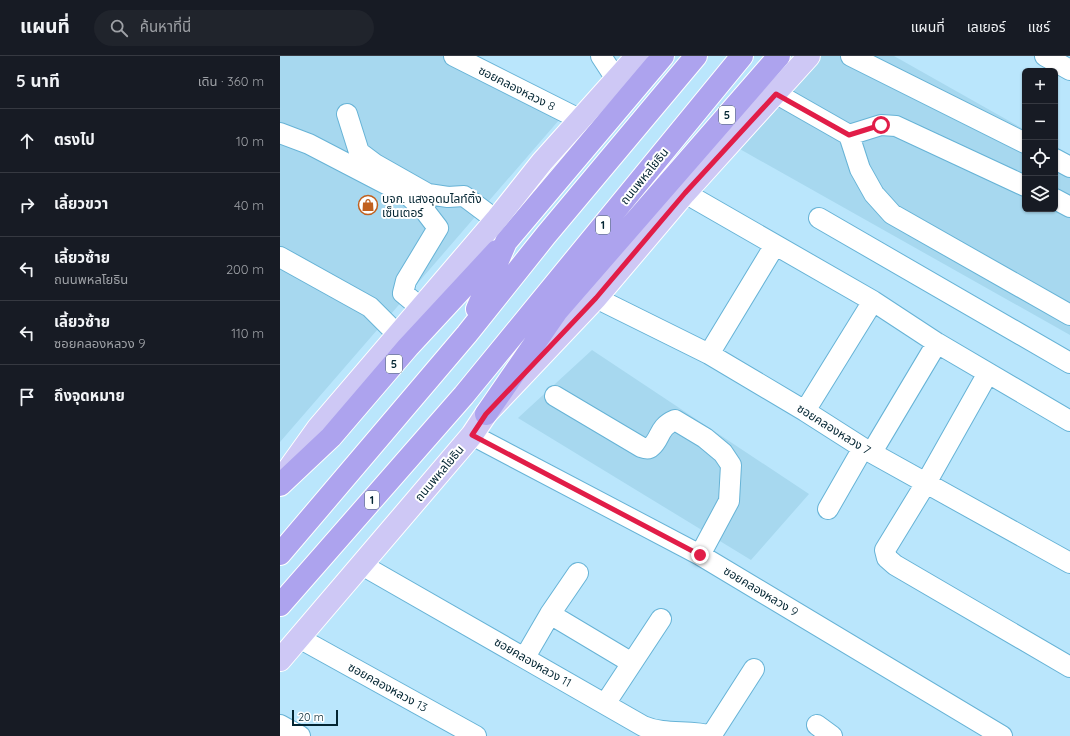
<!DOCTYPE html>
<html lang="th">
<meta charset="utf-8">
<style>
:root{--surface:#171b24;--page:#20242c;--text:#f1f3f6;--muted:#9ea1a6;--line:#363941}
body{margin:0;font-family:Quicksand,"Noto Sans Thai",sans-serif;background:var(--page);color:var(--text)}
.controls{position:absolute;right:12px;top:12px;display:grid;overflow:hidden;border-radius:6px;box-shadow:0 1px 3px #0004}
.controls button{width:36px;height:36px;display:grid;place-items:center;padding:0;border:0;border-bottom:1px solid var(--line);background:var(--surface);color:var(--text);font:20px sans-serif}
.scale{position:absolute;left:12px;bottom:10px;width:46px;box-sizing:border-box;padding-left:4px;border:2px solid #032532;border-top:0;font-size:11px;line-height:14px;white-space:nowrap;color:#032532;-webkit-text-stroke:3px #fff;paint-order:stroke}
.stop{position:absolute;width:12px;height:12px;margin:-9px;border:3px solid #e11d48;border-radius:50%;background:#fff}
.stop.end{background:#e11d48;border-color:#fff;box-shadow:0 1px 4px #0008}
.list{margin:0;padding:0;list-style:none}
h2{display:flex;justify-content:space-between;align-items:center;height:52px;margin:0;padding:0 16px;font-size:17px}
h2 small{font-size:13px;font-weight:400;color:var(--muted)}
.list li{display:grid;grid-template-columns:26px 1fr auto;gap:12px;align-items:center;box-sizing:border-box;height:64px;padding:0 16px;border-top:1px solid var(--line)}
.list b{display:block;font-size:15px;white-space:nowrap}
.list p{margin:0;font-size:13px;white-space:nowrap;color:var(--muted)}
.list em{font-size:13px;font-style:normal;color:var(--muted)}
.icon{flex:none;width:22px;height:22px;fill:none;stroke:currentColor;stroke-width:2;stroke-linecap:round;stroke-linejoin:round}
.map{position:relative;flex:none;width:790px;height:680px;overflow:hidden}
header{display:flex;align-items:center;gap:24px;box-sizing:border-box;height:56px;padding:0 20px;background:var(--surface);border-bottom:1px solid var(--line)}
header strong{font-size:19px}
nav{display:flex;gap:22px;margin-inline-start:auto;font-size:14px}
.search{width:280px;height:36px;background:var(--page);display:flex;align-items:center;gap:10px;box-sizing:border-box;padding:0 14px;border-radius:22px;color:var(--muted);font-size:15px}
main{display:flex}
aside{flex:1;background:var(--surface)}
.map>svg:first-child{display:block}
.built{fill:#a7d8ef}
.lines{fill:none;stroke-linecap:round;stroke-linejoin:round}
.minor-casing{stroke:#67b3d6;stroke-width:22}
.major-casing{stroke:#fff;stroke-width:24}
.highway-casing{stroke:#fff;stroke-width:24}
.minor{stroke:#fff;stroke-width:20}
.major{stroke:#cec8f5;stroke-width:22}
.highway{stroke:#ada3ee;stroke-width:22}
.route{stroke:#e11d48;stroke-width:5}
.labels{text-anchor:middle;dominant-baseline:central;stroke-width:4;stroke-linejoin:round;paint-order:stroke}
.shield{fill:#fff;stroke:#4f6670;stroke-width:1}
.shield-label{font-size:11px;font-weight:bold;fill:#032532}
.street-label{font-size:12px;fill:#032532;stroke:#fff}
.poi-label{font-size:12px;fill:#032532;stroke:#fff;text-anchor:start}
</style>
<header>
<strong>แผนที่</strong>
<div class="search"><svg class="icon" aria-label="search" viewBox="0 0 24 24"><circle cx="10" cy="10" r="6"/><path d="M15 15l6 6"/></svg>ค้นหาที่นี่</div>
<nav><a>แผนที่</a><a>เลเยอร์</a><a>แชร์</a></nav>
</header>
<main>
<aside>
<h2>5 นาที<small>เดิน · 360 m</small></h2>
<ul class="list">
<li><svg class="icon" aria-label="ahead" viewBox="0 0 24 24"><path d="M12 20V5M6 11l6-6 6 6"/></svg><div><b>ตรงไป</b></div><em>10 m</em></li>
<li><svg class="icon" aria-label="right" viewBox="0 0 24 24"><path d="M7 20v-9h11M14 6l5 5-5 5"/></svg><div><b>เลี้ยวขวา</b></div><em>40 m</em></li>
<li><svg class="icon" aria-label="left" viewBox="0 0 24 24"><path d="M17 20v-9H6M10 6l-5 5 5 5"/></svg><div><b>เลี้ยวซ้าย</b><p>ถนนพหลโยธิน</p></div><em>200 m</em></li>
<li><svg class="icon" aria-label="left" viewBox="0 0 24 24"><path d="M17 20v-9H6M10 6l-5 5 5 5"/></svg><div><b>เลี้ยวซ้าย</b><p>ซอยคลองหลวง 9</p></div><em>110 m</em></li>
<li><svg class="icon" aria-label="arrive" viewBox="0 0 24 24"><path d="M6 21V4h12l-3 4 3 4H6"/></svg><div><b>ถึงจุดหมาย</b></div></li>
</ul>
</aside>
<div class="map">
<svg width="790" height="680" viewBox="0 0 790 680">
<rect width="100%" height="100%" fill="#bae6fc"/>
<path class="built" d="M0 0H171L286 56 0 386Z
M538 0H614L745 74V153H775V90L790 99V279L458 92Z
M312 294 529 438 471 504 238 362Z"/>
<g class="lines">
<g class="minor-casing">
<path id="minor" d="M174 0 301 64
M321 0 336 23
M571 0 745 87
M765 0 790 14
M497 38 569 79 580 113 594 138 612 158 790 259
M67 58 79 96 95 108 148 138 168 141 184 140 216 164
M0 77 29 88 129 140 145 155 158 172 126 225 123 237 141 252
M569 79 601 69 616 70 745 130
M775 103 790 111
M405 137 593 245 657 287 790 365
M775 143 790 151
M539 162 790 307
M0 201 90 251 118 279
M316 242 429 298 525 355 583 392 790 507
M429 298 495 189
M708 317 646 427 605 494 607 502 615 509 790 611
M275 340 361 391C364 392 368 394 371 391 381 383 378 371 395 364L425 382 443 397 451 409 449 445 420 499
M525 355 593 245
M192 379 420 499 722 680
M592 396 657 287
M548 453 583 392
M82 509 363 670C386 680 409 673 432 680
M270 558 352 607
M19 582 196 680
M245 601 270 558 298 517
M325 648 381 563
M0 669 20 680
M537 669 552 680
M431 680 474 613"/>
</g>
<g class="major-casing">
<path id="major" d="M5 418 38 372 216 164 262 106 357 0
M0 604 192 379 206 358 316 242 405 137 529 0"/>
</g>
<g class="highway-casing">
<path id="highway" d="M197 253 226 186 383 0
M206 358 277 255 499 0
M0 429 51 381 128 291 217 195
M0 498 187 278 266 179 416 0
M0 549 184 339 462 0"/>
</g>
<use href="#minor" class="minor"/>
<use href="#major" class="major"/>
<use href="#highway" class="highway"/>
</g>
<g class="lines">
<path class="route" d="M420 499 192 379 206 358 316 242 405 137 496 38 569 79 601 69"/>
</g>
<defs>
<g id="shop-ring" transform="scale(1)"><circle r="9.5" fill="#fff" stroke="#c1601e" stroke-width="1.5"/><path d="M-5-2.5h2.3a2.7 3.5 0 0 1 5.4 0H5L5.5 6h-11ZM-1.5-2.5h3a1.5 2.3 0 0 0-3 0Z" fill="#c1601e"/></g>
</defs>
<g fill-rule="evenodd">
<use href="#shop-ring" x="88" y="149"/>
</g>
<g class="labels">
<g class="shield">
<rect x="439" y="50" width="16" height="18" rx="3"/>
<rect x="316" y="160" width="14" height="18" rx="3"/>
<rect x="106" y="299" width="16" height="18" rx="3"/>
<rect x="85" y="435" width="14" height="18" rx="3"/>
</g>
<g class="shield-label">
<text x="447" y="59">5</text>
<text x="323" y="169">1</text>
<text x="114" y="308">5</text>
<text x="92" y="444">1</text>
</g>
<g class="street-label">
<text transform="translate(237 32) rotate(27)">ซอยคลองหลวง 8</text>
<text transform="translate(364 120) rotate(-51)">ถนนพหลโยธิน</text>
<text transform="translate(554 373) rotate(32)">ซอยคลองหลวง 7</text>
<text transform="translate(159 417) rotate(-50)">ถนนพหลโยธิน</text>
<text transform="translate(481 535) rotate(31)">ซอยคลองหลวง 9</text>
<text transform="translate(253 606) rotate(30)">ซอยคลองหลวง 11</text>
<text transform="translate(108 631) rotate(29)">ซอยคลองหลวง 13</text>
</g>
<g class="poi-label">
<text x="102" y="142">บจก. แสงอุดมไลท์ติ้ง<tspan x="102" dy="14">เซ็นเตอร์</tspan></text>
</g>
</g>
</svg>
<div class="controls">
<button>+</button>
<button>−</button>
<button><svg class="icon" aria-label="locate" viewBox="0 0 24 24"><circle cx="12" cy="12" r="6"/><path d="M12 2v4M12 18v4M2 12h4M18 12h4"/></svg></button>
<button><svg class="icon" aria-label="layers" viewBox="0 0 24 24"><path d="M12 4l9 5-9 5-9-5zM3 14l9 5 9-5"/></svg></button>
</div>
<div class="scale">20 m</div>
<div class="stop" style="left:601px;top:69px"></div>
<div class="stop end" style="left:420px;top:499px"></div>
</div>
</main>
